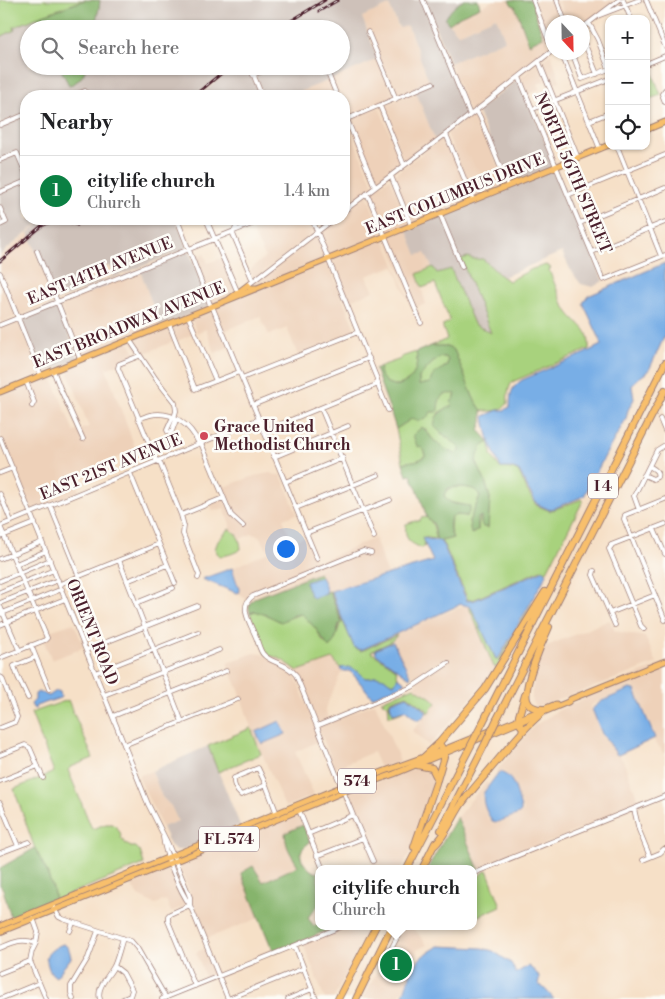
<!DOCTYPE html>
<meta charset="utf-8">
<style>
:root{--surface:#fff;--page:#f6f6f6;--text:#202124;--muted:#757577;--line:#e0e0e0;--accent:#0b8043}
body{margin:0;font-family:"Libre Bodoni",serif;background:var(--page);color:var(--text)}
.controls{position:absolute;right:15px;top:15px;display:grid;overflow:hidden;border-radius:10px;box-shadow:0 1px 4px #0004}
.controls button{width:45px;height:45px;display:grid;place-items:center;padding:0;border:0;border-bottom:1px solid var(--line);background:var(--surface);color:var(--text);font:25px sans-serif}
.compass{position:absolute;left:545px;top:15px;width:45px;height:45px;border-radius:50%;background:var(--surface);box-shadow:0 1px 4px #0004;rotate:158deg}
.you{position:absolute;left:285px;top:548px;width:18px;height:18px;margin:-12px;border:4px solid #fff;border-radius:50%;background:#1a73e8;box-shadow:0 0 0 8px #1a73e833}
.badge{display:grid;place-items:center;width:32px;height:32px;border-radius:50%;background:var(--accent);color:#fff;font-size:16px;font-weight:700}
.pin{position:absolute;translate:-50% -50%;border:2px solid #fff;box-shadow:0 1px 5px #0006}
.popup{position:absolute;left:315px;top:865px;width:162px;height:65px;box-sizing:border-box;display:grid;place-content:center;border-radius:10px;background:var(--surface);filter:drop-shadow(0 1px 4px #0005);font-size:16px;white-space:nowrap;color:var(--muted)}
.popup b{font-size:19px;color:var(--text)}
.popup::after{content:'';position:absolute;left:50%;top:100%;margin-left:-10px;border:10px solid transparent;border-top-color:var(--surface)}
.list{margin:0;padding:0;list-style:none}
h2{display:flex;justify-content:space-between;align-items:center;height:65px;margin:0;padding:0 20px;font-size:21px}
h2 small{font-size:16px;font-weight:400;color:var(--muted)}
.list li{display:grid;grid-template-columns:32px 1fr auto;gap:15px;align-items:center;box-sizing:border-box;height:70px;padding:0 20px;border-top:1px solid var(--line)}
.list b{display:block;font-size:19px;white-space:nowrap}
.list p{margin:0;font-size:16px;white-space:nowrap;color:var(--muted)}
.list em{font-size:16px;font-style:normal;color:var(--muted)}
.icon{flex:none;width:28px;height:28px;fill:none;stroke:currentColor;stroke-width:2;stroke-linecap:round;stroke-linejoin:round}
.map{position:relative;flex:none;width:665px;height:999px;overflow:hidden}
.search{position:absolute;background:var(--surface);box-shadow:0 1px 4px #0004;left:20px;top:20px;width:330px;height:55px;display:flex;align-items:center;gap:12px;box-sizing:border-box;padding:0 18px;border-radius:28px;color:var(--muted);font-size:19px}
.panel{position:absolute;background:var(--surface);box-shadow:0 1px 4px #0004;left:20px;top:90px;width:330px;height:135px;border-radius:20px}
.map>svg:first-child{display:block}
.built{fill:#eed1b9}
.industrial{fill:#cec1b9;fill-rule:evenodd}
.green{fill:#a8d27d;stroke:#797854}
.forest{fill:#86b46c;stroke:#686a4c;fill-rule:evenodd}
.water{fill:#78aee6;stroke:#616688}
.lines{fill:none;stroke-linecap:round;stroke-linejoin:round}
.stream{stroke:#78aee6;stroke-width:1}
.minor-casing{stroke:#a08079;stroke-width:5.5}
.major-casing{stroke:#a08079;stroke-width:7}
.highway-casing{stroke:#a08079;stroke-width:8}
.minor{stroke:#fff;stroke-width:4}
.major{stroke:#f8bf6c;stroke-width:5}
.highway{stroke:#f8bf6c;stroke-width:6}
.rail-casing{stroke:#4a1f2b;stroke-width:3}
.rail{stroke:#fdfcf7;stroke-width:1;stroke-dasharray:4;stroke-linecap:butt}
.highway-bridge-casing{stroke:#a08079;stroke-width:8;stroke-linecap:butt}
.highway-bridge{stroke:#f8bf6c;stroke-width:6}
.poi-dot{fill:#d1495b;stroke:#fdfcf7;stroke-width:2}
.labels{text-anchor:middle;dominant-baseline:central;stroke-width:5;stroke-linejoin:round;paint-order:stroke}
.shield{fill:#fdfcf7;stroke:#806168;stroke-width:1}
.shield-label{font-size:15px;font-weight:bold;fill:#4a1f2b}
.street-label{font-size:16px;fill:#4a1f2b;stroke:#fdfcf7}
.poi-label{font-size:16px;font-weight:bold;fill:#4a1f2b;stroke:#fdfcf7;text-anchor:start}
</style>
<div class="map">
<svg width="665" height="999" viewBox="0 0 665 999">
<rect width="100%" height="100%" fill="#fdfcf7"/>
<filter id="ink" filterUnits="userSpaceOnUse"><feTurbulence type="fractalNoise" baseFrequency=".02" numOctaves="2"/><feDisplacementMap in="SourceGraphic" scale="10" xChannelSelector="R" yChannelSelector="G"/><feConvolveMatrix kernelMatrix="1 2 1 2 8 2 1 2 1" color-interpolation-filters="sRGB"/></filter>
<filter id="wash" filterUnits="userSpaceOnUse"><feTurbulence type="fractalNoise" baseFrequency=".0096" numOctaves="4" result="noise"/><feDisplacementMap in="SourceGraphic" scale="20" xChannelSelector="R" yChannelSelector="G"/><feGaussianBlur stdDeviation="1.12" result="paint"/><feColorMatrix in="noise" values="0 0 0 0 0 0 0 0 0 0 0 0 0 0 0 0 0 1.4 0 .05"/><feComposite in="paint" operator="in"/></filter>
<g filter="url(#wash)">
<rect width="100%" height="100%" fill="#f6e0c7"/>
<path class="built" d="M494 0H509L512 5 515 6 528 44 540 25 534 10 532 1 552 50 475 110 469 111 450 63 505 40 496 17 458 34 449 24 460 16Z
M534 0H556L564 22H552V47Z
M558 0H617L583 27 582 22H566Z
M389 5 398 28 408 26 429 81 414 87 415 89 396 97 362 17Z
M551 54 560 81 549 85 540 62Z
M378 59 395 98 347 117 344 109V96H339L332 79Z
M538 63 545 81 538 84 540 89 528 95 521 77Z
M330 80 336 96H295L294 94Z
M416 91 435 140 405 163 381 107Z
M379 107 403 164 376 185 348 120Z
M477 114 506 186 474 199 447 134 470 116Z
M344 115 374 187 345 208 344 204Z
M445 136 472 200 412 223 392 176Z
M390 178 410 224 385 235 369 194Z
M367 195 383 235 328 257 318 232 336 219H344V212Z
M267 219H310L316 231 254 279 250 270 265 257 250 226Z
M406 228 417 255 425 252 432 267 417 274 426 304 415 307 386 237Z
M28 233 56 301 19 316 0 270V257Z
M317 233 326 258 256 287 249 285Z
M384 238 413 308H411L394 266 366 276 374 291 347 301 329 260Z
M204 253 208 263 222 258 237 292 228 299 212 305 194 258Z
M327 260 356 332 298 355 287 328 269 335 260 316 224 331 214 307Z
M140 270 160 326 81 358 59 302Z
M0 275 17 316 0 324Z
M212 308 228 347 215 353 206 329 197 333 190 316Z
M188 317 195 333 177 341 170 324Z
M18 319 40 374 3 389 0 383V326Z
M168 325 175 341 140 355 130 340Z
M128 341 138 356 106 369 136 450 96 466 98 472 81 479 76 480 79 491 31 511 0 435V393L26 382 34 405 28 382 50 373 74 432 89 427 66 366Z
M270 473 276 475H281L297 514 283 519 292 542 306 536 316 563 375 538 387 573 326 592 325 585 319 573 255 598 250 602 249 601 253 597 363 550 252 595 247 600 238 593 240 591 232 568 269 552 259 536 252 534 240 539 238 535 230 529V524L224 508 213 511 210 504 223 499 232 515 221 488 254 476Z
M464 606 469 607 494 667H497L435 740 428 745 412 731 427 714 434 701 425 693 418 690 414 687 417 682 403 661 393 642 398 634 433 618Z
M610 620 615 631 645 637 657 663 583 691 537 707 532 702V692L537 663 542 648Z
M74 623 84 647 52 660 44 642 45 641 46 632Z
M254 653 262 654 283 666 295 675 321 740 295 752 314 795 285 807 251 728 239 690 227 663Z
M267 655 278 657 281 660 286 662 298 671 334 658 342 671 325 709 329 720 317 725 297 674 292 668 272 659Z
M665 663V757L660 747 656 745 654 740 656 736 636 690 633 686 601 700 590 706 601 736 609 744 616 755 620 756 622 760H623L640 805 479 870 457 817 487 781 488 785 483 792 481 797 487 816 492 823 496 824 519 815 524 811 512 779 505 772 500 771 497 773 496 771 535 725 561 709 586 698 585 695Z
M375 703 400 761 380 768 373 752 335 768 318 727Z
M421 766 429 768 433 776V781L427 810 415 843 401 869H375L368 856 367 850 375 861 370 849 346 795 350 792Z
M152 771 162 797 171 806 178 821 162 827 138 776Z
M298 812 303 825 290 854 298 865 262 882 256 869 241 873 259 918 205 939 192 907 195 906 181 871V863L184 860Z
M163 869 169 870 172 873 186 906 171 912 166 900 155 904 140 897 128 882Z
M345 926H370L336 994 333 999H325L303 944Z
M401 926H412L427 945 417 950 415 964 398 999H363Z
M206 948 218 976 206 980 196 952Z"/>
<path class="industrial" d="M0 0H328L281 29H29V66H233L197 96H26V113L0 124Z
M330 0H422L468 114 435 140 414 87 429 81 408 26 399 28 389 5 362 17 378 59 332 79 326 66H341V29H282L308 12Z
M424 0H463V1L459 3 448 15 445 19 458 34 496 17 505 40 450 63Z
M234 66H249L261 96H199Z
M278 66H324L330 80 294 94 295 96H263L255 75Z
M519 78 555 166 509 185 477 111Z
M26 115V219H44L0 255V126Z
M556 168 603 281 593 287 581 284 571 271 562 252 503 277 483 259H462L492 333 474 324 451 269 437 273 432 267 425 253 417 255 406 228Z
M45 219H48L50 221 54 219H176L188 248 56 301 28 233ZM110 266 114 274 109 278 93 283 90 276V272L104 267Z
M189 251 210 306 160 326 140 270Z
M57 303 79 359 42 373 20 318Z
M208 746 240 825 182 850H176L170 845 162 827 178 821 171 806 162 797 152 771Z"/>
<path class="green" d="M0 0H85L64 7 14 27 15 30 0 37Z
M649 64 661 95 646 100V65Z
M468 257 473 259H483L502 277 509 281 532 269 546 265 551 268 549 270 551 275C556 286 560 300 567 311 578 327 590 325 589 349L512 382C508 389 507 395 508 403 501 412 493 411 482 411L473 397 454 350 444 346H431L447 339 443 328V325L450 321 435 283 422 288 417 274 433 267 437 273 451 269 474 324 491 333 461 259Z
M416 352C418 360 417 372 411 378 403 386 391 388 383 379 381 378 380 375 379 372L381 366 401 359V357Z
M442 357H446L448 361 447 366 444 367 430 383 419 385V377C427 370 431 361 442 357Z
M446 393H456L453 405 438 413 441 433 456 444 461 449 456 454C443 449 432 441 425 428L422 447 425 452V456C416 463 413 460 403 463L396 429 413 418 431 412 442 396Z
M489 442 491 449V455L500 468 512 469 519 472 527 490 536 505 550 511 582 499 583 501 547 571H546L543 569 475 599 468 600 445 547 441 541 453 538 450 530 451 517 457 515 467 516 464 505 448 502 444 495C446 492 446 490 449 489 454 486 471 487 475 490 478 491 479 494 480 497L469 521 472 534 478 530 479 518 481 516V523L488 527 490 498 485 481 476 461 481 447Z
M422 517 428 518C435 526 434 530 436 539L422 537 425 546 422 548C409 543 404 539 406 524L415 521H419Z
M229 529C238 534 240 539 241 549 235 553 227 556 219 556L215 549 218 541Z
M329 591H330L354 647 361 651 397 635C391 645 380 645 371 652L396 669 398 678 394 684 389 682 384 678H365C358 671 351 667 340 668L333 659 298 671C291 666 285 661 278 658 274 656 269 656 266 654L250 613 255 611C265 614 275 620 286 619 291 618 297 615 302 613L316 629 324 643 335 640 340 624 342 622Z
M533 602 522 624 497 667H494L469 607H471L496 660 501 657Z
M414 687C421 693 430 695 436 703L428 713 426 709 407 695 390 701 389 705 393 713 395 714 402 712 394 715 389 716 388 704H385L381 701Z
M68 700 93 758 71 767 68 770 92 829 106 824H113L117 828 121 834 120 835C122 840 126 845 131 847H136L140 851 144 864 55 900 53 889 46 870 36 852 14 789 54 772 31 713Z
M251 728 261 754 218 772 208 746Z
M487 870 501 906 474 918V880Z"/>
<path class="forest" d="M85 0H100L99 8 94 29H46L37 17Z
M463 0H478L480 7 460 16 449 24 445 19C449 12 456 4 463 1Z
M509 0H532L534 10 543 37 529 44 515 6 512 5Z
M59 66H86C85 75 78 83 69 85Z
M431 346H444L454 350 473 397 482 411V422L479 430 487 439 489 442 481 447 476 461 485 481 490 498 488 528 483 527 481 523V516L478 518V530L471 534 469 521 480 497C479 494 478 492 475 490 471 487 454 486 449 488 446 490 446 492 444 495 449 506 460 504 470 506V510L467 516 457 515 451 517C449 524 449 532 453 538L441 541 436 539 435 528 433 523 427 518 420 496 411 475 407 476 403 463C413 460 416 463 425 456 425 450 422 447 417 446L413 435 422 427C426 430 427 433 430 436 436 444 447 451 456 454L461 450C453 440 442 435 434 426 436 412 441 412 453 405L451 402 455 397 456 394C442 393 439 395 438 410L436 412H431L426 419 418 421 413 418 396 429 390 410 375 369 381 366 379 372C384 383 393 389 404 383 408 381 411 379 413 375 417 367 418 360 416 352ZM442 357H446L448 360 447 366C438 371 432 373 430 383L419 385V377C427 370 431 361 442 357Z
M319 573 321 577 305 582 326 594V592L329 591 342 623 339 624 335 640 329 648 316 629 302 614 295 615 281 622 269 616 255 611 250 613C248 606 249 603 255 598Z
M457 817 479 870 474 872V869H427Z
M303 825 310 842C308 844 306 845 304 847 295 857 307 869 316 873L318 871V906L312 912 308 918 314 926 318 924V926H338L275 952 270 944 241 873 253 866 263 882 298 866C290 852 286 849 285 833Z
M35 848 46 870 53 889 55 900 11 918 3 889 0 885V868Z"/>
<path class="water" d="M665 263V335L650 368 646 373 636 380 632 386 634 399 628 410 626 419 607 452 584 496 550 510 537 504 528 489 520 472 512 468H501C493 451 486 435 484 416L498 410H504L510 407C511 392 510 389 522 380L585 353 601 345 600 339 583 303 588 296Z
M422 538 440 541 444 547 467 601 475 600 544 570 547 574 500 656 496 659 471 607 461 604 361 650 354 647 331 591 433 561Z
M232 568 240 592 237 593 202 579Z
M321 577 325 585 326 593 313 598 310 595 305 582Z
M393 642 411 677 410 678 376 654 375 650Z
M349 667 359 672 365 678H371L376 676 384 678 389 682 394 684 398 677 406 683 372 697 352 673 349 671H342L340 668Z
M630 689 635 690 655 738 618 755 616 754 610 744 602 734 592 709 602 701Z
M56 691H58L60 692 61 697 60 698 36 706 35 709 33 708 31 704 35 700V694L38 692H42L46 695 49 696Z
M407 696 426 711V714L420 720H417L405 710 394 713 392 712 390 704 391 702Z
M280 721 286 734 262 744 256 732Z
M499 772C515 775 517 795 521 808V812L519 814 495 823 493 822C487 814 481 802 484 792Z
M63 944C69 946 70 952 71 958L56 977C48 972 48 965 46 957 49 951 57 946 63 944Z
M438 946 482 948 493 951 511 963 516 973 528 966C535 971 542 976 538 984L544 988 554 999H402C405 988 411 970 418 961 423 954 432 951 438 946Z"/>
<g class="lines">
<path class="stream" d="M120 279 143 270
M88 292 107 284"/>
</g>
</g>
<g filter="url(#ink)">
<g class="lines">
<g class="minor-casing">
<path id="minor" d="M423 0 470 115
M533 0 552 50
M557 0 565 22
M623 0 631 19
M646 0 665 46
M600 15 639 0
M582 28 619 0
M368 32 396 99
M582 37 597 74
M561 52 600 149
M572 52 582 79 609 69 598 40 589 23
M539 62 578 158
M646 64 665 56
M250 66 262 96
M325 66 337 96
M253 75 274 66
M519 77 603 280 665 255
M665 90 662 94 665 102
M73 96 85 91
M380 106 404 165
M533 109 609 79
M476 110 480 117 508 186
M344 112 375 187
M347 119 433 83
M589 121 609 113
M0 125 26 114
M446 134 473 200
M617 146 661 256
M0 160 17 153 26 174
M391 176 411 225
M0 192 26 181
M367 193 421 323
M568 195 665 155
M0 208 6 222 0 225
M344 211 446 134 552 51
M440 214 462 267
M177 219 211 307
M206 219 238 293
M232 219 236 227 233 234 253 281
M312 219 377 379 379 388 388 410
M580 223 665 188
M37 251 80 359
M592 252 665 222
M0 273 41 375
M248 285 334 219
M212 306 317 559
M188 316 216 381
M169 324 195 389 239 372
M0 325 264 219
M129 339 156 379 175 403 176 411 174 418 176 420 172 431 170 433 168 432 167 430 172 419 174 418
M139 356 119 364 118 368 156 460 160 463 181 515 184 526 183 534 199 575 198 578
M53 370 60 388 83 439
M242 378 358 332
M26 381 34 402 32 406
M253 405 369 358
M321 408 374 537
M138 419C142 418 146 416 150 415 172 410 191 425 199 444
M660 419 665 431
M264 431 376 385 377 382
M0 438 148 804 168 844 190 897V905
M201 443 231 515 243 526
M274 457 348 426
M0 473 13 468
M130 473 175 583
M644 475 653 479 657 477C659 471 654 469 649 466
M285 482 343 458
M0 494 11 521
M665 499 625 515 624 519 665 620
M50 505 79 577
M296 508 378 475
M639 510 634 496 657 450 665 445
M181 515 223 498
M0 526 259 419
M654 529 665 554
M306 533 390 500
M0 537 35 523
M611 545 665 524
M612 545 609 549 641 626 644 629
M371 553 363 551 253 596C238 606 250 623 255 635 258 641 259 649 263 654 271 664 286 662 296 675L353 815 373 861
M0 559 42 542
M119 560 182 722
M16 564 46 551
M594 571 593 575 615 625
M0 581 50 560
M127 581 167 565
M60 584 159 544
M0 592 54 570
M0 603 58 580
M136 603 173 588
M0 606 19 650
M610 613 655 595
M0 614 62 589
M0 625 65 599
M31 645 49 689
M86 650 197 606
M0 658 45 640 47 638 0 526
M95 673 198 632
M0 677 2 678 17 717 15 722 0 728
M104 695 219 650
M28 698 18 677 14 666 36 657
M113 716 226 671
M317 726 412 687 448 663
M124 745 238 699
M0 755 25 745 30 748 43 778
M258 768 266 785 241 795C236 791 233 783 234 778Z
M0 781 38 766
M266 785 277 814
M0 803 18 846
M634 809 639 830 650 857
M299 810 322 867
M308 834 353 815
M163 837C165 855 179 890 190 905L228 999
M0 853 29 842
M317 856 363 838
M643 860 660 853 664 849
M474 873 665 796
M52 905 59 917 63 919 131 941 137 948 166 998
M190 905 170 914 168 916V921L195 986
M33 918 38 932 36 943 32 951 30 961 46 999
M70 931 73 923
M295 946 316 999
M0 948C14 942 21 938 36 943
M387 957 403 926
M114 966 123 973 132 990 130 996 123 999
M0 973 30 961
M0 999 39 983
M73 999 71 993V986L88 958 98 931
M100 999C96 987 109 976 114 966 118 957 120 947 123 938
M162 999 343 926
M228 999 304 968
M288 999 312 989"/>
</g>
<g class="major-casing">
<path id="major" d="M646 130 665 122
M228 300 609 145
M0 392 228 300 248 285 250 288H256
M0 926 341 787 443 750 556 704
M0 932 205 849 343 792 394 774 568 702 571 699 665 661"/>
</g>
<g class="highway-casing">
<path id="highway" d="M543 709C536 709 529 707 527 700 523 686 542 642 549 627
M497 719 665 390
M481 726 665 363
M522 732 523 728 519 723 518 719 525 695
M424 757 439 743 485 689 545 592
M437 780 445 753 439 743
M441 830 485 744
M414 847 436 783 437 778 432 768 417 765
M433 847C446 836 453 816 463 802 475 786 489 771 502 755 515 740 526 726 542 713
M407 869 467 753
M422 869 435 843
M338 999 376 926
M356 999 392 926"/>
</g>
<use href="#minor" class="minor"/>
<use href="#major" class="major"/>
<use href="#highway" class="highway"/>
<g class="rail-casing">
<path id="rail" d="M319 11 338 0
M278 29 325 0
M194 96 230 66
M44 225C55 219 65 219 77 225
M0 261 50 219"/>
</g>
<use href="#rail" class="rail"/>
<g class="highway-bridge-casing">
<path id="highway-bridge" d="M485 744 497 719
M467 753 481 726"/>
</g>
<use href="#highway-bridge" class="highway-bridge"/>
</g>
</g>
<circle class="poi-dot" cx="204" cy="436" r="5"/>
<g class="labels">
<g class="shield">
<rect x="588" y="473.5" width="30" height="25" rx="4"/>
<rect x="338" y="768.5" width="38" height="25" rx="4"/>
<rect x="199" y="826.5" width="60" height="25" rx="4"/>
</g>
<g class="shield-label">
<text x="603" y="486">I 4</text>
<text x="357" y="781">574</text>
<text x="229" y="839">FL 574</text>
</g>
<g class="street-label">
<text transform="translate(573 173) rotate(67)">NORTH 56TH STREET</text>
<text transform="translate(455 194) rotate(-22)">EAST COLUMBUS DRIVE</text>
<text transform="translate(100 271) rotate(-22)">EAST 14TH AVENUE</text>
<text transform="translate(129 325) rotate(-22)">EAST BROADWAY AVENUE</text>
<text transform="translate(111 467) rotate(-22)">EAST 21ST AVENUE</text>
<text transform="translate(92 632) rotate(68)">ORIENT ROAD</text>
</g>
<g class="poi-label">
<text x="214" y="427">Grace United<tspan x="214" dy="18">Methodist Church</tspan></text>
</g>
</g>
</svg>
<div class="controls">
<button>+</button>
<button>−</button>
<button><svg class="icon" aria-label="locate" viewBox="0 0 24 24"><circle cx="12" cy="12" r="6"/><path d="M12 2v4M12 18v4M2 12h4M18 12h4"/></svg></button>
</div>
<svg class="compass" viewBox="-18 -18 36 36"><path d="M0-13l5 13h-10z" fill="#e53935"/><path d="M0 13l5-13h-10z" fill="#757577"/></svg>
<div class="you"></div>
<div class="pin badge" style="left:396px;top:965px">1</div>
<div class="popup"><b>citylife church</b>Church</div>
<div class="search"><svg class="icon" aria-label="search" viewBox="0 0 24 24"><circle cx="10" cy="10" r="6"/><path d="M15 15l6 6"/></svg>Search here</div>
<section class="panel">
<h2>Nearby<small></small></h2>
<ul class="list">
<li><span class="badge">1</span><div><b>citylife church</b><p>Church</p></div><em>1.4 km</em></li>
</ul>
</section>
</div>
